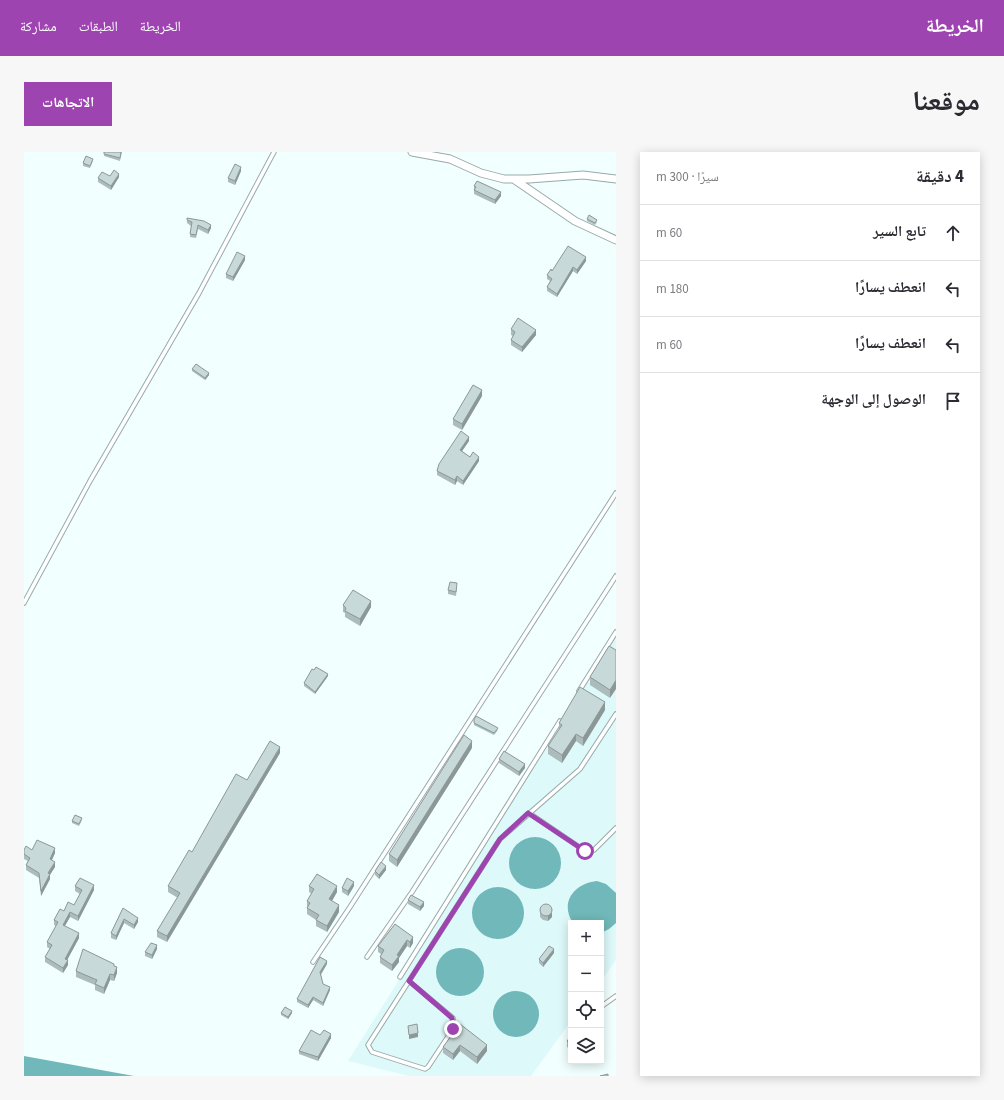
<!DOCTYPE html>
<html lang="ar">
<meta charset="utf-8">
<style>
:root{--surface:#fff;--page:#f7f7f7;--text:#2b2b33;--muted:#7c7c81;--line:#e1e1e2;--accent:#9e44b0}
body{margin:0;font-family:"Source Sans 3","Noto Naskh Arabic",sans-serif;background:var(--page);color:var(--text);direction:rtl}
.controls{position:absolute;right:12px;bottom:12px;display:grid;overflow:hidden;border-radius:0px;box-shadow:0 2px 10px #0003}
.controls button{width:36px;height:36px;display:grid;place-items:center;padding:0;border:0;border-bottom:1px solid var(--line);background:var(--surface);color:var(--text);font:20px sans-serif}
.stop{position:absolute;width:12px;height:12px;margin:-9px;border:3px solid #9e44b0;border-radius:50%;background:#fff}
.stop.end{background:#9e44b0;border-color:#fff;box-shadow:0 1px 4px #0008}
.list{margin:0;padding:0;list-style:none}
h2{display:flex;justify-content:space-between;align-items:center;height:52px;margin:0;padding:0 16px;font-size:17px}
h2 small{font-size:13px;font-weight:400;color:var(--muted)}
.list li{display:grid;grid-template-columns:26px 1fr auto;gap:12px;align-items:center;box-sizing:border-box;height:56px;padding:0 16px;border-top:1px solid var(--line)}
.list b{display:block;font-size:15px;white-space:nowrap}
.list em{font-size:13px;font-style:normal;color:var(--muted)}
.icon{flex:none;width:22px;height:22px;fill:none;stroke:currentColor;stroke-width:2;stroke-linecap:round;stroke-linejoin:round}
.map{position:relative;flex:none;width:592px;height:924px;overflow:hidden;direction:ltr;border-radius:0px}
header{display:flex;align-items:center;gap:24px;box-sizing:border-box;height:56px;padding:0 20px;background:var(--accent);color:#fff}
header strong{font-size:19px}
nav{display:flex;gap:22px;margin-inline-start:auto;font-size:14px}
.intro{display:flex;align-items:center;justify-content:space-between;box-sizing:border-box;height:96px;padding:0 24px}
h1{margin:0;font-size:28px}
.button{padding:10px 18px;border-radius:0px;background:var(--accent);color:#fff;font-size:14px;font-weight:700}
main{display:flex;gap:24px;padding:0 24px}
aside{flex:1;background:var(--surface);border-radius:0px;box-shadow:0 2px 10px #0003}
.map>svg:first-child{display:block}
.built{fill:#def9fa}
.water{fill:#70b8b9}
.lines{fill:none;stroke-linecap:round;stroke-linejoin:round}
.lane-casing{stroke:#99a9a9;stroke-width:5.5}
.street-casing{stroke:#99a9a9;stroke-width:9}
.lane{stroke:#fff;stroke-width:3.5}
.street{stroke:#fff;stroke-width:7}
.wall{fill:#acbbbb}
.shaded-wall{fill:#8c9898}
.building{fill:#c8d9d9;stroke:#8c9898}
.route{stroke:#9e44b0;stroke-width:5}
</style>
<header>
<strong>الخريطة</strong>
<nav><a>الخريطة</a><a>الطبقات</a><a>مشاركة</a></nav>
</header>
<div class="intro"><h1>موقعنا</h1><a class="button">الاتجاهات</a></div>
<main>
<aside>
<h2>4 دقيقة<small>سيرًا · 300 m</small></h2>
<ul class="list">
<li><svg class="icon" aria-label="ahead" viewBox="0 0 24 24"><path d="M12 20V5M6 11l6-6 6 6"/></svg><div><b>تابع السير</b></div><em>60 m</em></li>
<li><svg class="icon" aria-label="left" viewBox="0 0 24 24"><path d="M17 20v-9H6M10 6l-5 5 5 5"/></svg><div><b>انعطف يسارًا</b></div><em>180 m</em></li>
<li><svg class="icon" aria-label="left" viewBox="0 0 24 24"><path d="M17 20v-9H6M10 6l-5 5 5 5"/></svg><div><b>انعطف يسارًا</b></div><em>60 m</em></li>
<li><svg class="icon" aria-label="arrive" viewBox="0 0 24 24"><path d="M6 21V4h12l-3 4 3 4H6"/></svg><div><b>الوصول إلى الوجهة</b></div></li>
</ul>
</aside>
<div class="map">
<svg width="592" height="924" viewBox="0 0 592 924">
<rect width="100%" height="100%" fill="#f1ffff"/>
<path class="built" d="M592 483V808L577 829V771H547V869L507 924H385L324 909Z"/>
<path class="water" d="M485 711a26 26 0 1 1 52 0a26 26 0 1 1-52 0Z
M573 729 582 732 592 741V771L585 777 577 781V771H549C535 750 551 731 573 729Z
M448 761a26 26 0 1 1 52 0a26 26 0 1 1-52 0Z
M412 820a24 24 0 1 1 48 0a24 24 0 1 1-48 0Z
M469 862a23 23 0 1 1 46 0a23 23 0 1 1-46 0Z
M0 904 110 924H0Z"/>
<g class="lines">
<g class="lane-casing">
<path id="lane" d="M0 451 66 329 175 141 250 0
M555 539 592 480
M505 661 561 699 570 698 592 676
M343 805 388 740 592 424
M289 810 326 755 592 341
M376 825 536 569
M385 829 429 866V877L404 915 401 917 348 900 344 893 476 687 556 617 592 562
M578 854 592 844"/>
</g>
<g class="street-casing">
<path id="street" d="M388 0 426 7 457 21 480 27H505L559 23 592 27
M491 28 551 69 592 88"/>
</g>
<use href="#lane" class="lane"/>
<use href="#street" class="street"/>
</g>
<path class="wall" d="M81 0H98L96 9 80 4Z
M69 9 66 16 59 14V11Z
M217 19 211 33 204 30V26Z
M86 24 95 25 87 38 74 30V26Z
M450 34 477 44 471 52 450 42Z
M563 67 573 70 571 73 563 69Z
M163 68 187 76 184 82 174 77 172 86 166 85 167 74 163 71Z
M221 108 209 129 202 126V122Z
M562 109 553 122 549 119 533 145 523 139V135L526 129 523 127V123L528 119Z
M487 177 512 183 498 200 487 193V188L489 184 487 183Z
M168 217 185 223 181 228 168 219Z
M458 244 438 278 429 273V267Z
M445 289 438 299 446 305 455 309 439 333 433 329 431 333 413 323V319Z
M433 435 432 444 424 442V438Z
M319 453 347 455 336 474 321 465V461L319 460Z
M592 498 586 546 566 533V525Z
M304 524 291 542 280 534V531Z
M581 558 559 594 552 589 538 611 524 602V594L535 578V571Z
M450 568 474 578 470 583 450 573Z
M448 596 373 715 365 709V702Z
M256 601 143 790 133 785V779L154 746 144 740V734L223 628Z
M475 607 501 616 495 624 475 611Z
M58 668 55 674 48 671V669Z
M0 698H8L31 701 28 708 31 715 26 722V727L17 744 15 726 2 718V713L4 709 0 707Z
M362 718 355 727 351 723V719Z
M51 734 70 738 54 769 46 765 41 774 55 786 43 808 44 813 39 821 21 810V805L26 797 23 795V790L32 774 30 773V768L50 753 56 742 51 739Z
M285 734 313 740 308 749 315 760 303 780 292 774V768L283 762V749L288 742 285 740Z
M330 734 324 744 318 740V736Z
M384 748 400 754 396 759 384 752Z
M516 755 528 756V765L524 769 519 768 516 765Z
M99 756 114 770 110 777 100 771 92 788 87 786V781Z
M371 772 389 791 386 796 383 794 375 806V810L368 819 356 811V805L357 802 354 800V794Z
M133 797 128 807 121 804V800Z
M530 801 519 815 515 811V807Z
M303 812 297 823 299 832 306 838 299 854 289 848 284 856 273 850V847Z
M90 814 93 821 90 829 86 828 80 842 71 838V833L52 825V819Z
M257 861H268L264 867 257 863Z
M436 872 463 899 453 912 436 899 429 908 419 901V895Z
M296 883 307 886 294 909 275 902V899Z
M547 884V898L543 895V889Z
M552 909H559L556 912Z"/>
<path class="shaded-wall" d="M217 15V19L211 33V29Z
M95 22V25L87 38V34Z
M477 40V44L471 52V48Z
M187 73V76L184 82V78Z
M221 104V108L209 129V125Z
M562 105V109L553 122V118Z
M549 115V119L533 145V142Z
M512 178V183L498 200V195Z
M185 221V223L181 228V226Z
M458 238V244L438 278V272Z
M445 285V289L436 302V298Z
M455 305V309L439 333V329Z
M433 324V329L431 333V328Z
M347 449V455L336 474V467Z
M304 522V524L291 542V540Z
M592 528V537L586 546V538Z
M581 550V558L559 594V586Z
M552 582V589L538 611V603Z
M448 589V596L373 715V708Z
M256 595V601L143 790V784Z
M501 612V616L495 624V620Z
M31 696V701L26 712V707Z
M31 710V715L24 726V721Z
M362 714V718L355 727V723Z
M26 722V727L17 744V739Z
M330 730V734L324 744V739Z
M70 733V738L54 769V764Z
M313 734V740L305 754V747Z
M400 750V754L396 759V755Z
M315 753V760L303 780V774Z
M46 760V765L39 777V773Z
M528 761V765L524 769V764Z
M114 766V770L110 777V773Z
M100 767V771L92 788V784Z
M55 781V786L41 812V807Z
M389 785V791L386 796V790Z
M383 788V794L375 806V810L368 819V813L373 803Z
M133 793V797L128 807V803Z
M530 797V801L519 815V811Z
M44 808V813L39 821V816Z
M303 809V812L296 823V820Z
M93 815V821L90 829V823Z
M86 822V828L80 842V836Z
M306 835V838L299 854V851Z
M289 845V848L284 856V853Z
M268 859V861L264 867V865Z
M394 881V885L385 887V883Z
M307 882V886L294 909V905Z
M436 893V899L429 908V902Z
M463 893V899L453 912V905Z
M556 909H559L556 912Z"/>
<path class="building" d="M80 0H97L96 6 80 2Z
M62 4 69 7 66 14 59 11Z
M211 12 217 15 211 29 204 26Z
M90 18 95 22 87 34 74 26 78 20 86 24Z
M453 29 477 40 471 48 450 38 452 35 450 34Z
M565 63 573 68 571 71 563 67Z
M163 66 180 69 187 73 184 78 174 73 172 83 166 82 168 70 163 68Z
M544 94 562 105 553 118 549 115 533 142 523 135 528 127 523 123 527 117 528 119Z
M213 100 221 104 209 125 202 122Z
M494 166 512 178 498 195 487 188 491 180 487 177Z
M172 212 185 221 181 226 168 217Z
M449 233 458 238 438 272 429 267Z
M437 279 445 285 436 298 446 305 449 300 455 305 439 329 433 324 431 328 413 319 415 312Z
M426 430 433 431 432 440 424 438Z
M329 438 347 449 336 467 321 459 322 456 319 453Z
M585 494 592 498V528L586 538 566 525Z
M292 515 304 522 291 540 280 531 288 517 290 518Z
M556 535 581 550 559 586 552 582 538 603 524 594 538 573 535 571Z
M452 564 474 576 470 581 450 571V568Z
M440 583 448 589 373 708 365 702Z
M246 589 256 595 143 784 133 779 156 741 144 734 165 698 168 700 212 622 223 628Z
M480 599 501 612 495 620 475 607Z
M51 663 58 666 55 672 48 669Z
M13 688 31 696 26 707 31 710 24 721 26 722 17 739 15 721 2 713 6 706 0 702V698L2 694 8 698Z
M357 710 362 714 355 723 351 719Z
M293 722 313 734 305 747 315 753 303 774 292 768 295 763 283 756 286 751 283 749 290 737 285 734Z
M56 726 70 733 54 764 46 760 39 773 55 781 41 807 44 808 39 816 21 805 28 793 23 790 34 770 30 768 36 757 40 759 44 750 50 753 58 738 51 734Z
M323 726 330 730 324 739 318 736Z
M387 743 400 750 396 755 384 748Z
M516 758a6 6 0 1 1 12 0a6 6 0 1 1-12 0Z
M99 756 114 766 110 773 100 767 92 784 87 781Z
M371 772 389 785 386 790 383 788 373 803 375 804 368 813 356 805 360 798 354 794Z
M127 791 133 793 128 803 121 800Z
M525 794 530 797 519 811 515 807Z
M59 797 90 812V814L93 815 90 823 86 822 80 836 71 832 73 828 52 819Z
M296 805 303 809 296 820 299 832 306 835 299 851 289 845 284 853 273 847Z
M261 855 268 859 264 865 257 861Z
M393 872 394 881 385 883 384 874Z
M436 872 463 893 453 905 436 893 429 902 419 895Z
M287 878 296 883 300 878 307 882 294 905 275 899Z
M547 884V892L543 889Z
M584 922V924H576Z"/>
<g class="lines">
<path class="route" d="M429 877 428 866 385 829 476 687 504 661 561 699"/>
</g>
</svg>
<div class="controls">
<button>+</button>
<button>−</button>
<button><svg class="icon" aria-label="locate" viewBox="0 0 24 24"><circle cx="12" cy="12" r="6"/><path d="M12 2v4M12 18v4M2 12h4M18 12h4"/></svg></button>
<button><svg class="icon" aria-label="layers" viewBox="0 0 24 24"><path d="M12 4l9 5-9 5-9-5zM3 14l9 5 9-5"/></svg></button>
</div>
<div class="stop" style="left:561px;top:699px"></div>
<div class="stop end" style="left:429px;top:877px"></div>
</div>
</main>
